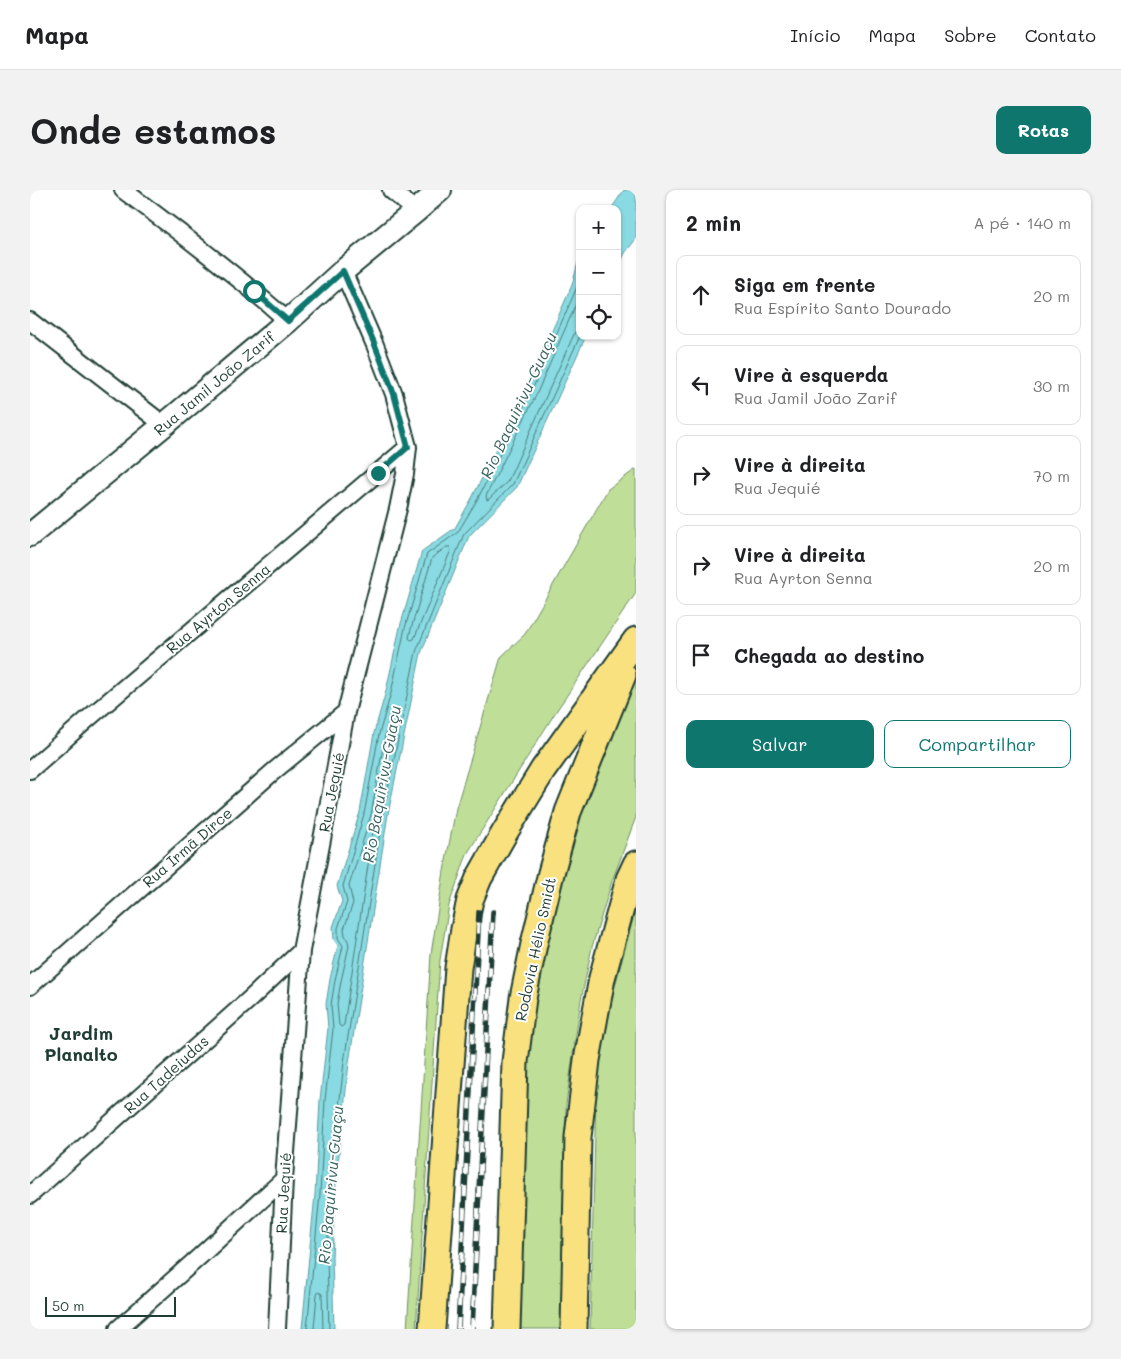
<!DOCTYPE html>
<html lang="pt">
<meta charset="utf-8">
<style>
:root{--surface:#fff;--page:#f2f2f2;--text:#202124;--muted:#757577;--line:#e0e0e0;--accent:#0f766e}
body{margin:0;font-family:Mali,sans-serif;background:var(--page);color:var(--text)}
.controls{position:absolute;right:15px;top:15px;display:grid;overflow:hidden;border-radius:10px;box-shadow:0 1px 4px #0004}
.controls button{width:45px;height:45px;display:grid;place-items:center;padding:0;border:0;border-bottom:1px solid var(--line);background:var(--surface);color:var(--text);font:25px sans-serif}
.scale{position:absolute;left:15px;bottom:12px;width:131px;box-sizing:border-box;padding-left:5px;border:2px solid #1f3d34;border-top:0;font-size:14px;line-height:18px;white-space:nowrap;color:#1f3d34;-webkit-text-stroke:4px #fff;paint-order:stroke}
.stop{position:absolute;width:15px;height:15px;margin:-11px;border:4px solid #0f766e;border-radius:50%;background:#fff}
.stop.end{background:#0f766e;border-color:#fff;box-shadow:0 1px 5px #0008}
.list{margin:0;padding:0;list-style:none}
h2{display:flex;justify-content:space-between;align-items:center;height:65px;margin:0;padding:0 20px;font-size:21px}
h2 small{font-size:16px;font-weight:400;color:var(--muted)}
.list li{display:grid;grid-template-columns:32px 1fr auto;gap:15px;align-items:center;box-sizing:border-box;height:80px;margin:0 10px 10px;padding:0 10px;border:1px solid var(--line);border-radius:10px}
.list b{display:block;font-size:19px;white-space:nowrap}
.list p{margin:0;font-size:16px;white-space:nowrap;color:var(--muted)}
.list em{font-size:16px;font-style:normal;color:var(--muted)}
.actions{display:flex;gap:10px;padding:15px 20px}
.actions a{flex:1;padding:11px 0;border:1px solid var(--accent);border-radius:10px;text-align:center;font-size:18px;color:var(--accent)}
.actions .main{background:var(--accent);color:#fff}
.icon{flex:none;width:28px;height:28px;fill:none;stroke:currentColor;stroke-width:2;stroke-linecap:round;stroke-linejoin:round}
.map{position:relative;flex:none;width:606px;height:1139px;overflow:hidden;border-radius:10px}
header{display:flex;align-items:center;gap:30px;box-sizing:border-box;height:70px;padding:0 25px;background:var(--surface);border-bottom:1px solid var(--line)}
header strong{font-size:24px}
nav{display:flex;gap:28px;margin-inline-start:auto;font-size:18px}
.intro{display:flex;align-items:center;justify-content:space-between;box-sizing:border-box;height:120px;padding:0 30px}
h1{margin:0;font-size:35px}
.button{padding:12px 22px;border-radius:10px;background:var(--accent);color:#fff;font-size:18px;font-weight:700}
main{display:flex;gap:30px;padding:0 30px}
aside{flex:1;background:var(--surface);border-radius:10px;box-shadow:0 1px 4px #0004}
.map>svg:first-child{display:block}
.green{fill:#bfde97;stroke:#6f8e66}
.water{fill:#89dae2;stroke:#5f9b9c}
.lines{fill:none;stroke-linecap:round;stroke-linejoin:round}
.shore{stroke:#497c7a;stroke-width:1}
.minor-casing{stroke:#1f3d34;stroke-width:20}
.secondary-casing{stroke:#1f3d34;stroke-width:26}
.primary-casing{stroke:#1f3d34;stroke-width:29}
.minor{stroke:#fff;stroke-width:16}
.secondary{stroke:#fff;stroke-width:22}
.primary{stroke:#fae180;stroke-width:25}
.rail-casing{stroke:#1f3d34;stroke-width:5.5}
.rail{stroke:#fff;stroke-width:4;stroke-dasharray:11;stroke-linecap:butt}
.route{stroke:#0f766e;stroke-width:6}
.labels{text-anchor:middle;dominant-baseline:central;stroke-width:4;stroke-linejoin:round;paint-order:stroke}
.street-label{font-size:15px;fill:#1f3d34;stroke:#fff}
.water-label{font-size:16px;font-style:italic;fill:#3a6460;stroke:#fff}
.quarter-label{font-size:18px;font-weight:bold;fill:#1f3d34;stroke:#fff}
</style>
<header>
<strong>Mapa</strong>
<nav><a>Início</a><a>Mapa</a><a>Sobre</a><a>Contato</a></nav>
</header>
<div class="intro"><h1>Onde estamos</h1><a class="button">Rotas</a></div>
<main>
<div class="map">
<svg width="606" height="1139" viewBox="0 0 606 1139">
<rect width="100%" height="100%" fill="#fff"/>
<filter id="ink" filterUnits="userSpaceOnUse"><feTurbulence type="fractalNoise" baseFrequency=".02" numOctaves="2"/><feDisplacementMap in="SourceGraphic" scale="10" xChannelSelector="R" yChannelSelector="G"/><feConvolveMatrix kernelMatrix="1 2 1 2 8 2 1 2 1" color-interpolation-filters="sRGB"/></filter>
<g filter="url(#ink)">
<path class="green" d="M606 279V403L525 523 437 664 419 715 410 770 386 1139H377L401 764 414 681 426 618 471 467 495 444 578 299Z
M606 487V627L582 691 562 757 551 810 536 914 532 1139H490L493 913 496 873 505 808 514 753 549 625 596 508Z
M606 718V1139H560L566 903 571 848Z"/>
<path class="water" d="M594 0H606V49L595 63 587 80V19H581Z
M550 65V146H556L487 297 439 346 391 463 358 624 319 873 306 991 302 1067 304 1139H272L285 1004 290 910 298 838 296 814 300 789 308 755 304 750 303 737 312 711 307 696 330 622 344 543 356 501 370 437 392 361 425 338 442 308 497 198 542 95Z"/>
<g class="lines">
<path class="shore" d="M550 105 507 203 456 306 457 310 459 309 478 291 545 142 550 137
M417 357H420L421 360 384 449 381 450 379 448 381 439 402 368Z
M363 519H366L367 522 346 622 314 835 311 837 309 835 307 814 311 791 319 756 318 751 315 745 314 739 323 713 319 696 341 625 355 546Z
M277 1139 290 1004 295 910 303 839 301 815 305 790 313 756 308 748V738L317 712 313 696 334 624 349 544 361 503 375 438 397 364 428 342 447 310 502 200 547 97 550 85
M284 1139 287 1104 289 1102 292 1104 293 1139
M299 1139 297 1067 301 990 314 872 353 623 386 462 434 344 483 294 550 146"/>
<g class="minor-casing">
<path id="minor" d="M93 0C150 42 205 84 258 131
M361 0 386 21
M0 131 134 235
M0 580 60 527 378 257
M0 796 244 581 316 522
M0 1005 221 808 271 761
M88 1139 169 1067 254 989
M247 1139 254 989 271 761 316 522 368 319 375 284 378 257 364 204 345 155 313 81"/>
</g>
<g class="secondary-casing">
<path id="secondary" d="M0 345 134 235 258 131 313 81 386 21 410 0"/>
</g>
<g class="primary-casing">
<path id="primary" d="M402 1139 428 778 434 739 440 710 449 688 475 642 513 580 606 450
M477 1139 485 872 493 808 504 754 521 683 538 622 593 485
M544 1139 548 947 557 870 572 788 599 689 606 674"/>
</g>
<use href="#minor" class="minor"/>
<use href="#secondary" class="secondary"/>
<use href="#primary" class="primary"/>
<g class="rail-casing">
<path id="rail" d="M428 1139 449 722
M442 1139 463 722"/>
</g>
<use href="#rail" class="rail"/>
</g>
</g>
<g class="lines" filter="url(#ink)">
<path class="route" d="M224 101 258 131 313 81 345 155 364 204 378 257 348 283"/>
</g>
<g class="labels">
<g class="street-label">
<text transform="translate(184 193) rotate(-40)">Rua Jamil João Zarif</text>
<text transform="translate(188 418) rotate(-40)">Rua Ayrton Senna</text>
<text transform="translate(301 602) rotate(-79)">Rua Jequié</text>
<text transform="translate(157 657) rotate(-41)">Rua Irmã Dirce</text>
<text transform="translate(505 759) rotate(-78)">Rodovia Hélio Smidt</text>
<text transform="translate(136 884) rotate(-42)">Rua Tadeiudas</text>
<text transform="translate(253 1003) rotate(-87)">Rua Jequié</text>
</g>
<g class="water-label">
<text transform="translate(488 215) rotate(-65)">Rio Baquirivu-Guaçu</text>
<text transform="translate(351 594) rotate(-80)">Rio Baquirivu-Guaçu</text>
<text transform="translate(300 995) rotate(-85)">Rio Baquirivu-Guaçu</text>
</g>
<g class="quarter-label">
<text x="51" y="843">Jardim<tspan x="51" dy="21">Planalto</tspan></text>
</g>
</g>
</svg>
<div class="controls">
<button>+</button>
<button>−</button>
<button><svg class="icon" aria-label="locate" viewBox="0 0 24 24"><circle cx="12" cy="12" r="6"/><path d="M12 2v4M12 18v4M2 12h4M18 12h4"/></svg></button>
</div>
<div class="scale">50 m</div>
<div class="stop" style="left:224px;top:101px"></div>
<div class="stop end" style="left:348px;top:283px"></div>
</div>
<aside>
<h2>2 min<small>A pé · 140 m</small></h2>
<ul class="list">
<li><svg class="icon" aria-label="ahead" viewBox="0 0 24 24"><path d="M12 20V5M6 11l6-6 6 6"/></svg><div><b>Siga em frente</b><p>Rua Espírito Santo Dourado</p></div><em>20 m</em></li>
<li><svg class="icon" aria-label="left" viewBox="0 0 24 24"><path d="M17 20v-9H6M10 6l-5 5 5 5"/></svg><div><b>Vire à esquerda</b><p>Rua Jamil João Zarif</p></div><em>30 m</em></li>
<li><svg class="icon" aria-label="right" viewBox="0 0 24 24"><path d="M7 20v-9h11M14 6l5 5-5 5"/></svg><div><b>Vire à direita</b><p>Rua Jequié</p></div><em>70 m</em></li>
<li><svg class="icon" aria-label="right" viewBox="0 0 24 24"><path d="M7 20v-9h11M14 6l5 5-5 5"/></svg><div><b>Vire à direita</b><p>Rua Ayrton Senna</p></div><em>20 m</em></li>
<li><svg class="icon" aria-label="arrive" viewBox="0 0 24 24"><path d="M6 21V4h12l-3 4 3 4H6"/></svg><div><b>Chegada ao destino</b></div></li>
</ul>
<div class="actions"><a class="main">Salvar</a><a>Compartilhar</a></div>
</aside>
</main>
